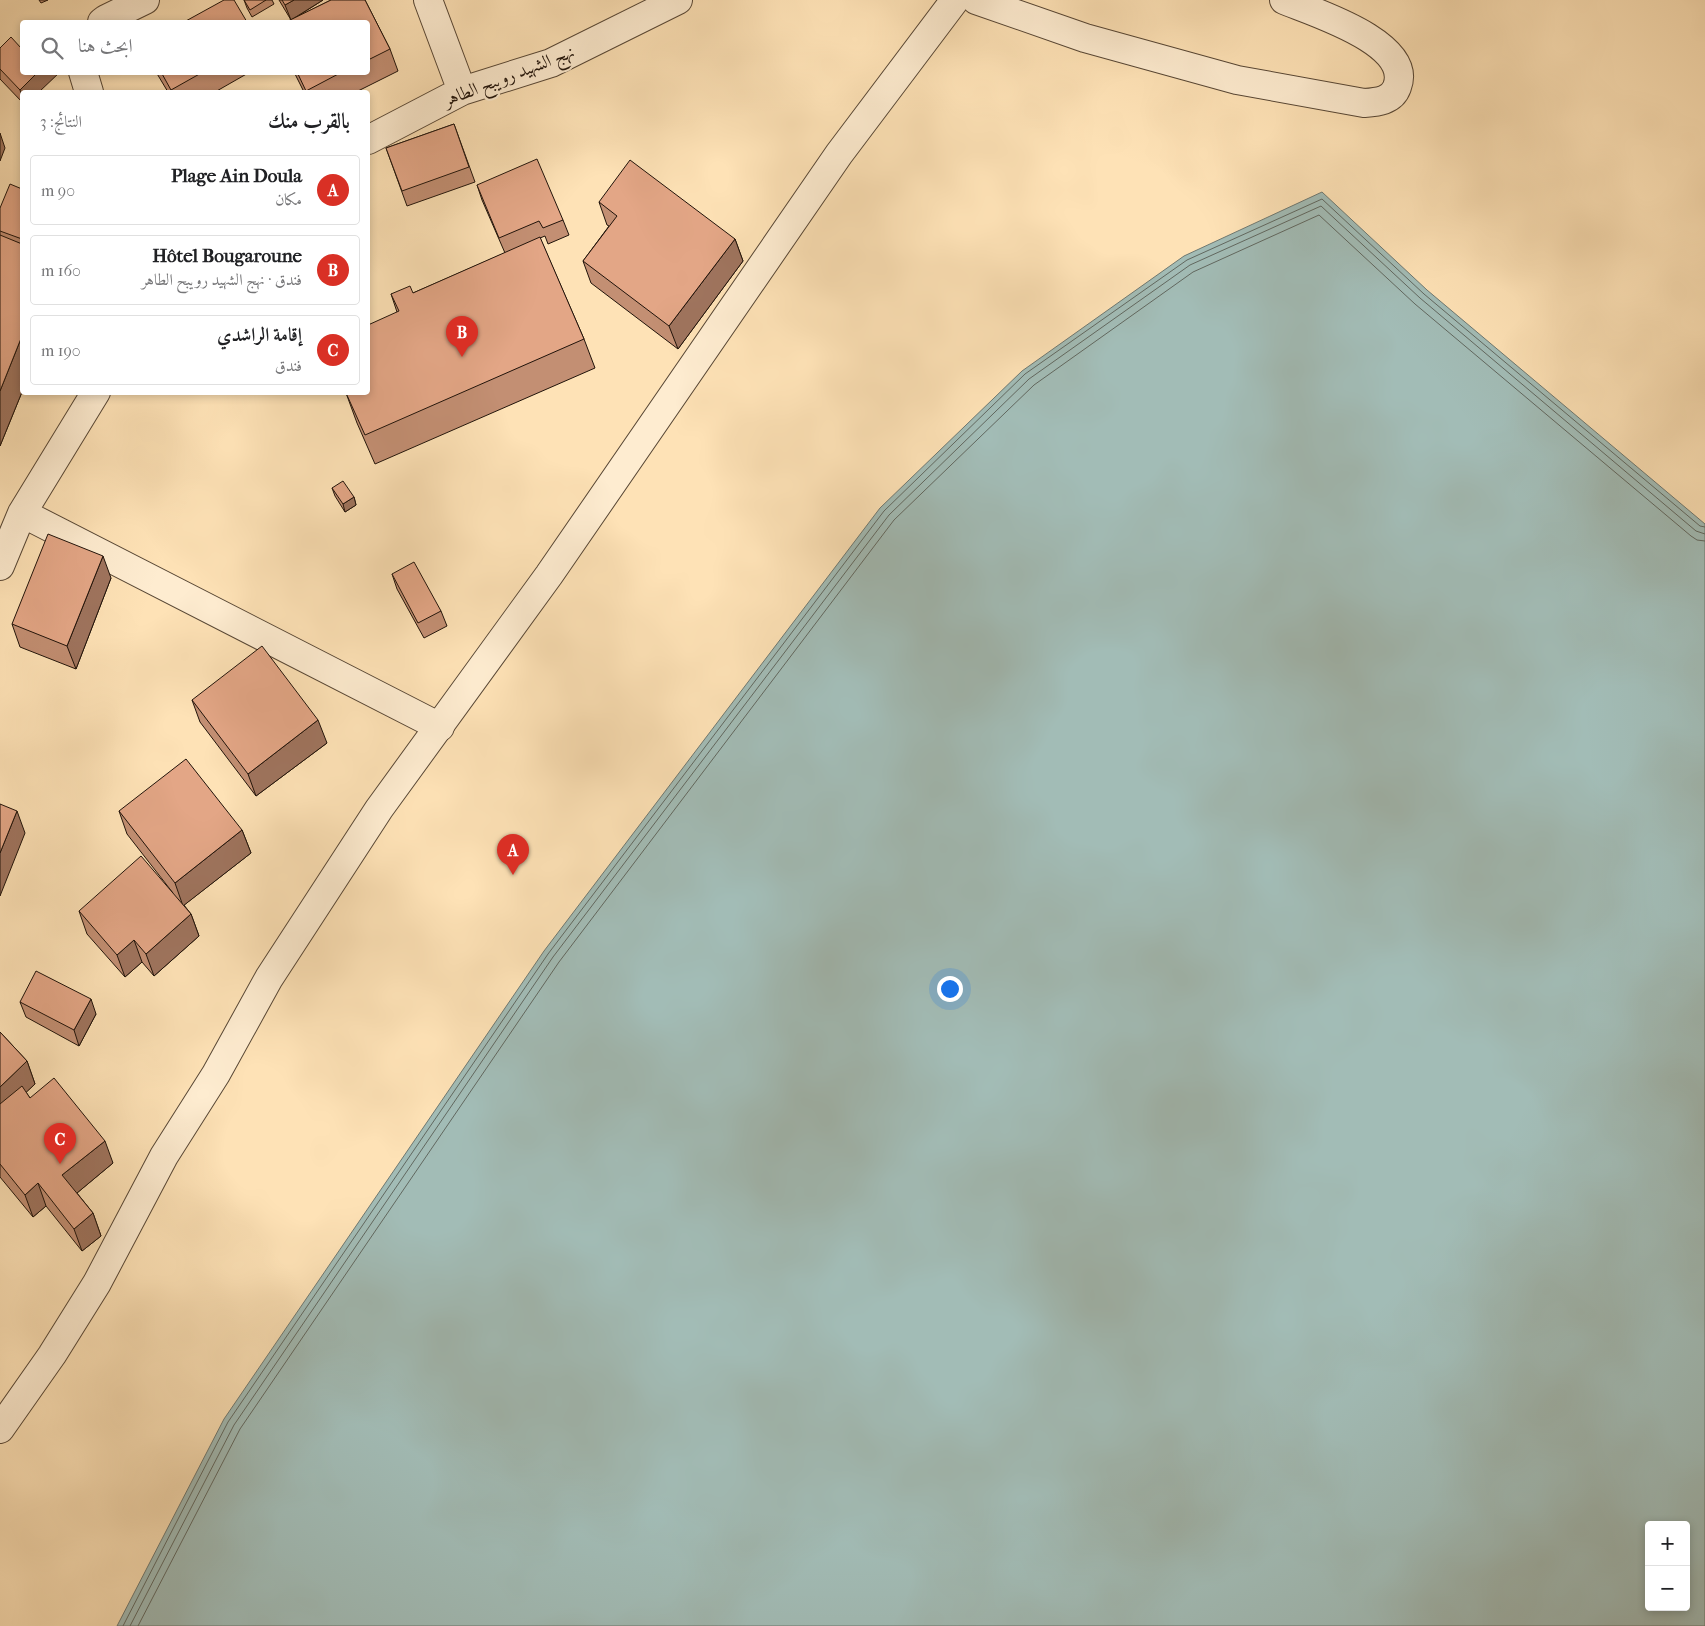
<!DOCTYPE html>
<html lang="ar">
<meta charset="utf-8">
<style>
:root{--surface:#fff;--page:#f2f2f2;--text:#202124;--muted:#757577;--line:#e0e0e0;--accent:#d93025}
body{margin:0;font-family:"IM FELL French Canon",Amiri,serif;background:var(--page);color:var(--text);direction:rtl}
.controls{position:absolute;right:15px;bottom:15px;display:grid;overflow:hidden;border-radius:5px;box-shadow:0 2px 8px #0003}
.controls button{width:45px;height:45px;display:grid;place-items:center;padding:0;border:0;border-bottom:1px solid var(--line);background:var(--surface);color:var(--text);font:25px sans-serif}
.you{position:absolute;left:949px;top:988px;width:18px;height:18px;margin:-12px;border:4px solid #fff;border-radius:50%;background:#1a73e8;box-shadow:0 0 0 8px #1a73e833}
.badge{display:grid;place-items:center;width:32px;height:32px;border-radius:50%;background:var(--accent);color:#fff;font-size:16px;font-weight:700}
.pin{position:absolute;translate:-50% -41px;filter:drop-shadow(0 1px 2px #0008)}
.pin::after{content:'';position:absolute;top:26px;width:18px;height:15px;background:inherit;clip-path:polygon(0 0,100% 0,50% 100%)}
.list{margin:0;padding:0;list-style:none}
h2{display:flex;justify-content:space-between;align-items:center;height:65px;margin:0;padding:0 20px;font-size:21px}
h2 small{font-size:16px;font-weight:400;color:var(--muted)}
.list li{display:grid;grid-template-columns:32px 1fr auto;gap:15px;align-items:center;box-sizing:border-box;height:70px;margin:0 10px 10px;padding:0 10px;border:1px solid var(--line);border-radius:5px}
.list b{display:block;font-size:19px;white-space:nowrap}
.list p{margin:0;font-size:16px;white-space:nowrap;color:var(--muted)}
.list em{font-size:16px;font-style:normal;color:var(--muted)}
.icon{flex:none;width:28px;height:28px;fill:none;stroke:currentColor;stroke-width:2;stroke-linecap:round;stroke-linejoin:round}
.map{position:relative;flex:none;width:1705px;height:1626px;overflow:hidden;direction:ltr}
.search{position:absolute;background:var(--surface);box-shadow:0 2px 8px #0003;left:20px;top:20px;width:350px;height:55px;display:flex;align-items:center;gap:12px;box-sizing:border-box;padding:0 18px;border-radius:5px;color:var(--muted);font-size:19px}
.panel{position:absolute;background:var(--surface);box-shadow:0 2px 8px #0003;left:20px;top:90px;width:350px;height:305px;border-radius:5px;direction:rtl}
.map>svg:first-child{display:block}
.water{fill:#a2bcb6;stroke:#6e7871;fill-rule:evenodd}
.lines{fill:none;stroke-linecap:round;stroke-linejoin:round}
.shore{stroke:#616860;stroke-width:1}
.minor-casing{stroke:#584735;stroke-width:30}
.tertiary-casing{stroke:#584735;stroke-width:30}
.minor{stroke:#feecd0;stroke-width:28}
.tertiary{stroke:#feecd0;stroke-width:28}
.wall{fill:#c38f73;stroke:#20130a}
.shaded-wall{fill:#9f745e;stroke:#20130a}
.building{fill:#e3a686;stroke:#20130a}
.labels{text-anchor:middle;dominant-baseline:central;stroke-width:4;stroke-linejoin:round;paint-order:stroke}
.street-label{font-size:18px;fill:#20130a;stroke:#feecd0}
</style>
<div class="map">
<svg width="1705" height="1626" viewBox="0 0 1705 1626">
<rect width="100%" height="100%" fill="#fee2b6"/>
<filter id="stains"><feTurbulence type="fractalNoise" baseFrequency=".004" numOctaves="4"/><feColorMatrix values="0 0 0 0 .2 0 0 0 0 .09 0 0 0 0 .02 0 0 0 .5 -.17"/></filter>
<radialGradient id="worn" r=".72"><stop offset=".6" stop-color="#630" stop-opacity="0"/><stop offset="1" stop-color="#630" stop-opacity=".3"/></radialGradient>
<path class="water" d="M1322 192 1427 290 1705 524V1626H117L224 1419 544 951 880 508 1022 371 1184 256ZM1649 1525H1686V1607H1649Z"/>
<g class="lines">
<path class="shore" d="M123 1626 228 1422 548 954 884 511 1025 374 1187 260 1322 199 1424 294 1700 526 1705 527
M130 1626 234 1425 553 957 889 515 1029 379 1190 265 1321 206 1420 298 1696 531 1705 534
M138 1626 240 1429 559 962 894 520 1034 385 1193 272 1319 215 1415 304 1691 536 1697 540 1705 541"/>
<g class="minor-casing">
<path id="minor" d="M428 0 462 91
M976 0 1085 38 1237 80 1364 103C1377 102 1392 101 1397 87 1414 43 1313 12 1284 0
M102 22 106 19 145 0
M83 72 89 92
M368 140 462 91 551 63 678 0
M22 513 440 727
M0 566 22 513 96 392"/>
</g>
<g class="tertiary-casing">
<path id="tertiary" d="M0 1429 52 1355 97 1283 164 1156 216 1074 269 978 379 809 549 575 839 154 955 0"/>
</g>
<use href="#minor" class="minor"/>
<use href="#tertiary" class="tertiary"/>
</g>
<path class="wall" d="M39 0H48L41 3Z
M244 0H272L274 4 252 17 247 8Z
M279 0H323L295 18 331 0H365L390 49 398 71 356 92H304L294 72H368V22H286L291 20Z
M0 48H21L22 102 0 79Z
M156 72H250L215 92H168Z
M454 124 475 182 407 206 386 148Z
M477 185 563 220 569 235 548 244 545 236 540 238 584 339 595 368 375 464 357 423 346 393 368 392 397 312 391 294 413 293 505 253 482 200Z
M22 189V392L0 446V208Z
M599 202 735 239 743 261 678 349 591 283 583 261 609 226 607 225Z
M332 488 354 497 356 505 345 512 335 496Z
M392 574 441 611 447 626 424 638 397 589Z
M111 578 76 669 20 647 12 624Z
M192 700 327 743 256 796 200 722Z
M119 811 242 830 251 853 184 905 191 914 199 936 154 976 142 962 125 977 87 934 79 911 173 893 127 834Z
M20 1002 96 1014 79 1046 26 1017Z
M0 1032 27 1061 35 1084 26 1092 30 1098 113 1163 77 1193 93 1213 101 1236 82 1251 46 1206 33 1217 0 1177Z"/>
<path class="shaded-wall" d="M294 0H323L291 20 285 5Z
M38 72H60L39 92H22V97L20 90Z
M0 133 5 148 0 161Z
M735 239 743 261 678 349 669 326Z
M22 336V392L0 446V391Z
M354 497 356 505 345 512 343 504Z
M103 556 111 578 76 669 67 646Z
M318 720 327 743 256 796 248 774Z
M17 811 25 833 0 896V853Z
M242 830 251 853 183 906 175 883Z
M191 914 199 936 154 976 146 954Z
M134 940 142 962 125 977 117 955Z
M91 999 96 1014 79 1046 74 1030Z
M27 1061 35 1084 0 1117V1087Z
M105 1141 113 1163 71 1198 62 1175Z
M38 1183 46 1206 33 1217 25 1195Z
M93 1213 101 1236 82 1251 74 1229Z"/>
<path class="building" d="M224 0H234L247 22H184Z
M244 0H266L250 10Z
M282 0H294L285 5Z
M331 0H365L390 49 368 60V22H286Z
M11 37 21 48 22 46V72H38L20 90 0 69V48Z
M161 72H203L171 90Z
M297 72H342L306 91Z
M454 124 469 167 402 191 386 148Z
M537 159 563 220 543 228 539 221 499 238 477 185Z
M630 160 735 239 669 326 583 261 617 216 599 202Z
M10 184 22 189V239L0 231V208Z
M0 235 22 244V336L0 391Z
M540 237 584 339 365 435 346 393 348 392H368V325L399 311 391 294 410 286 413 293Z
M343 481 354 497 343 504 332 488Z
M48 534 103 556 67 646 12 624Z
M414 562 441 611 418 623 392 574Z
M262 646 318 720 248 774 192 700Z
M186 759 242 830 175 883 119 811Z
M0 804 17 811 0 853Z
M141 856 191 914 146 954 134 940 117 955 79 911Z
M36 971 91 999 74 1030 20 1002Z
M0 1032 27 1061 0 1087Z
M54 1078 105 1141 62 1175 93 1213 74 1229 38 1183 25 1195 0 1164V1104L22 1086 30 1098Z"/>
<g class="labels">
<g class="street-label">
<text transform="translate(509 76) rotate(-21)">نهج الشهيد رويبح الطاهر</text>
</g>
</g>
<rect width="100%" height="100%" filter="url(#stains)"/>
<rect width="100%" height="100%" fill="url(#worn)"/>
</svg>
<div class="controls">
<button>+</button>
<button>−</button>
</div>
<div class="you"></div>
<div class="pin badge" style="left:513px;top:875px">A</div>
<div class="pin badge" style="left:462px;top:357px">B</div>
<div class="pin badge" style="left:60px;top:1164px">C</div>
<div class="search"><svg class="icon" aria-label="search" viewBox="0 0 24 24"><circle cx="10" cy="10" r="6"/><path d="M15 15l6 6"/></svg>ابحث هنا</div>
<section class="panel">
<h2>بالقرب منك<small>النتائج: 3</small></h2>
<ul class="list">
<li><span class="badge">A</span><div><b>Plage Ain Doula</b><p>مكان</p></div><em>90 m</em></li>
<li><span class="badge">B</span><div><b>Hôtel Bougaroune</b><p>فندق · نهج الشهيد رويبح الطاهر</p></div><em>160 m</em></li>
<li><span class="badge">C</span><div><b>إقامة الراشدي</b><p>فندق</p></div><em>190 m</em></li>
</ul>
</section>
</div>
